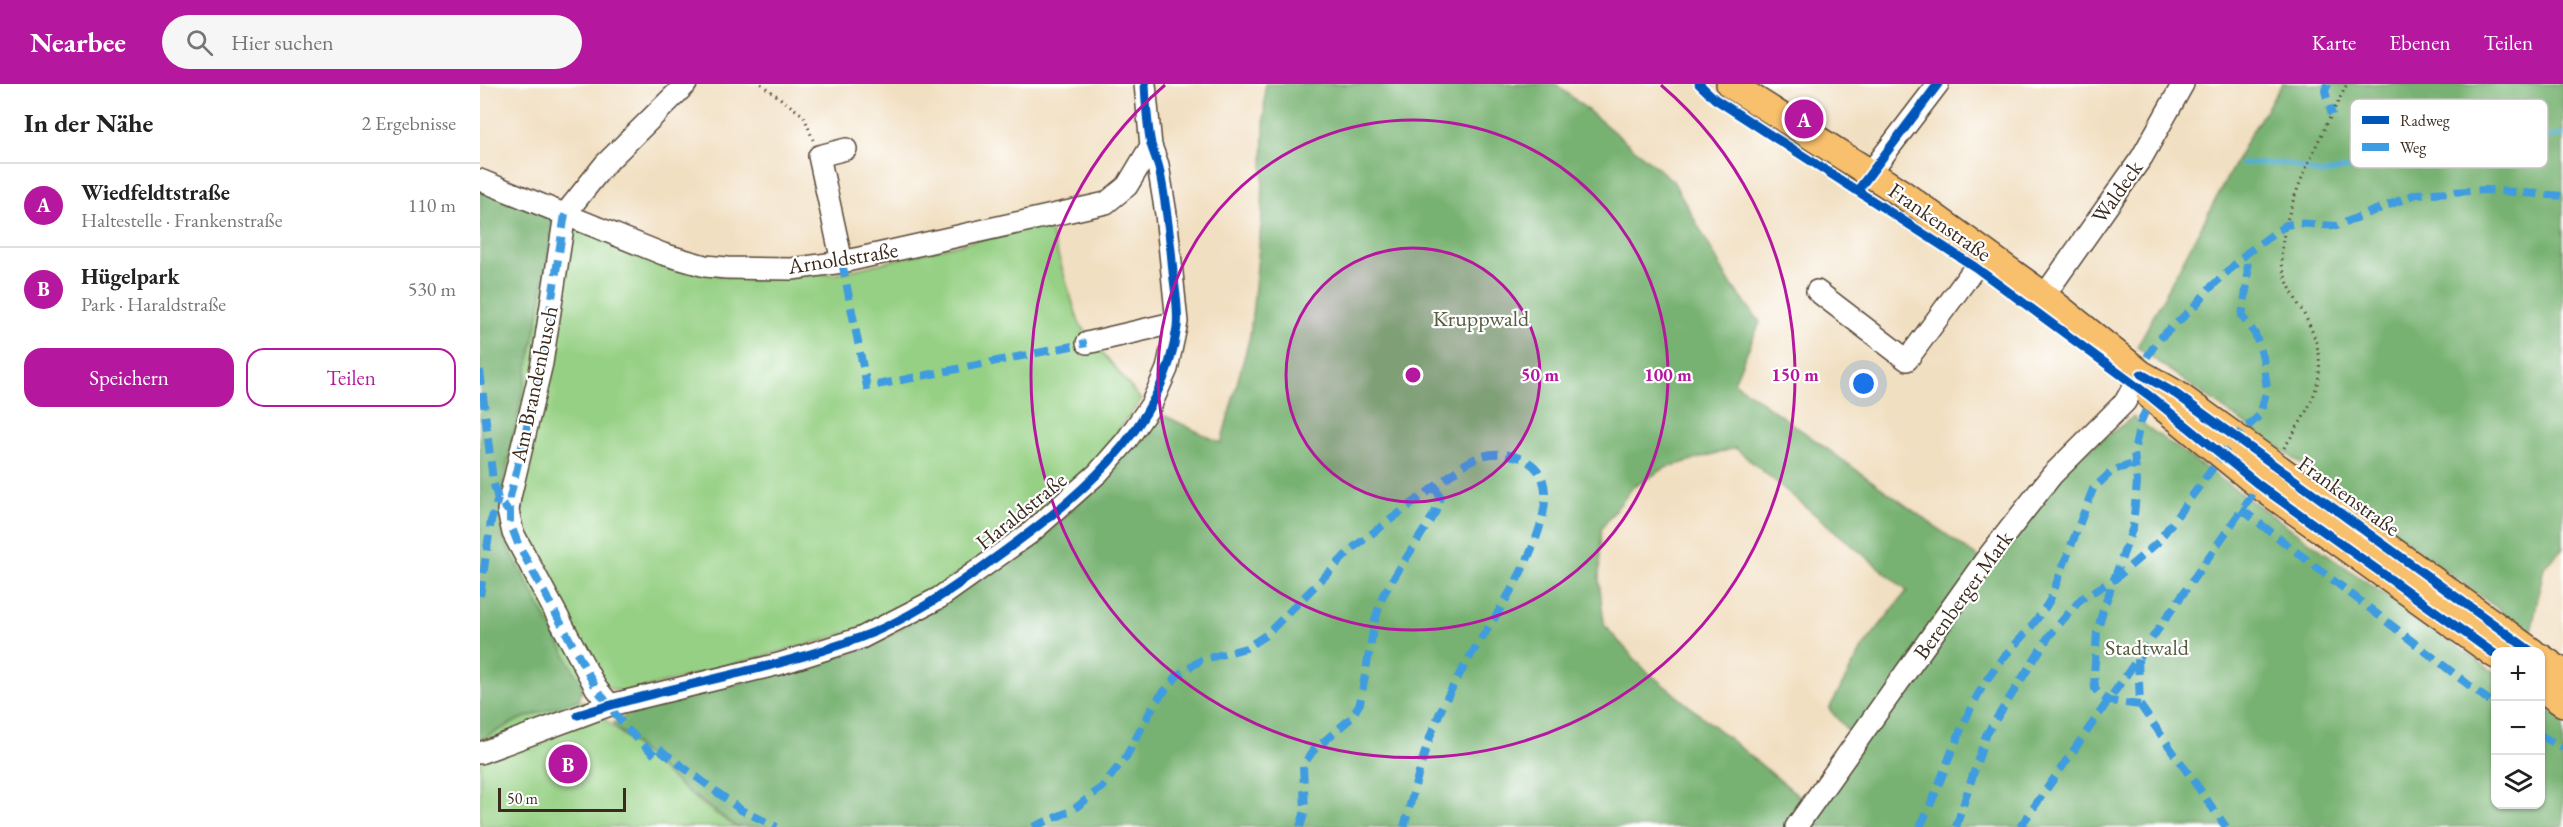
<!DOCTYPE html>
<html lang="de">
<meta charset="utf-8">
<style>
:root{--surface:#fff;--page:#f6f6f6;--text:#222;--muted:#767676;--line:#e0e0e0;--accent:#b5179e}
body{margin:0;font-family:"EB Garamond",serif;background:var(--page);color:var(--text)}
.controls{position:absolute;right:18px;bottom:18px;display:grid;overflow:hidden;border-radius:12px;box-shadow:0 2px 4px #0004}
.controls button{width:54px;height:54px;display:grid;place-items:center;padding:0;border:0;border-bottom:2px solid var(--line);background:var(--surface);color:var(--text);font:30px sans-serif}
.scale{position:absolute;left:18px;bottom:15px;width:128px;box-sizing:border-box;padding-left:6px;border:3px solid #3b2a1e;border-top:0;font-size:16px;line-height:21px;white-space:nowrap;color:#3b2a1e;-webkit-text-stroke:4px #fff;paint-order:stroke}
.you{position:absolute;left:1384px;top:300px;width:21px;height:21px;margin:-15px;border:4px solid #fff;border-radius:50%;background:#1a73e8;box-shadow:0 0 0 9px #1a73e833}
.badge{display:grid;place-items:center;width:39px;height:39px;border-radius:50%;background:var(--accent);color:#fff;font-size:20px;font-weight:700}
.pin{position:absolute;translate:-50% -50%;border:3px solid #fff;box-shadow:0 2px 6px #0006}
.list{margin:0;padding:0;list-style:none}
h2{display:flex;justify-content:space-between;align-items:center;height:78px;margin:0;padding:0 24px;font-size:26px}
h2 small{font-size:20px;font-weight:400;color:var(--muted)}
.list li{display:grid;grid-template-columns:39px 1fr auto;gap:18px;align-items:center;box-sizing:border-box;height:84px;padding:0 24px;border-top:2px solid var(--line)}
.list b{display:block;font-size:22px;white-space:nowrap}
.list p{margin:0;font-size:20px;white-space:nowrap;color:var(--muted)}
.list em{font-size:20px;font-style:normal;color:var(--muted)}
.actions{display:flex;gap:12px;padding:18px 24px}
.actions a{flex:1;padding:14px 0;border:2px solid var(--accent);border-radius:18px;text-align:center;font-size:21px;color:var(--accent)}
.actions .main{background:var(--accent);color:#fff}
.icon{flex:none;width:33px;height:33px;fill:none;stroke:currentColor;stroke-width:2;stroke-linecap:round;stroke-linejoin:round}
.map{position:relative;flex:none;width:2083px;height:743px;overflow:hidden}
header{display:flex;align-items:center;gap:36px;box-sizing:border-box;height:84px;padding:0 30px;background:var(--accent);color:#fff}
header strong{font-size:28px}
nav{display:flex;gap:33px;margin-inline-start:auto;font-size:21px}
.search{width:420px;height:54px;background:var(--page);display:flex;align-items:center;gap:15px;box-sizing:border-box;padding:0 21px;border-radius:33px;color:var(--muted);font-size:22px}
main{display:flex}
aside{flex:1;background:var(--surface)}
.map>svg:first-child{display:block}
.green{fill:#96d084;stroke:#687d51;stroke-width:1.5}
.forest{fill:#78b272;stroke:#5a6e48;stroke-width:1.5}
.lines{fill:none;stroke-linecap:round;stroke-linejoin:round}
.stream{stroke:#52aed0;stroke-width:5}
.minor-casing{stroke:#564536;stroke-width:24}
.major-casing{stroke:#564536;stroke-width:30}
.path{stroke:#564536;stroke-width:3;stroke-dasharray:1.5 4.5;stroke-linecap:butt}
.minor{stroke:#fff;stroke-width:21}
.major{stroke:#f8bf6c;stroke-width:27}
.quiet{stroke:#3f9ce0;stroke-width:8;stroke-dasharray:15 8;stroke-linecap:butt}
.cycleway-casing{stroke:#fff;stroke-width:13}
.cycleway{stroke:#0057b8;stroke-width:9}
.ring{fill:none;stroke:#b5179e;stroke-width:3}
.labels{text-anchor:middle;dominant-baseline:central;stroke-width:4.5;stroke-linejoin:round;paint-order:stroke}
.street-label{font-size:22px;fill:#3b2a1e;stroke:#fff}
.park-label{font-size:22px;fill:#565c3d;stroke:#fff}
.key{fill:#fff;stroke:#c4bfbc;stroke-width:1.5}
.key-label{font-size:16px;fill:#3b2a1e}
.centre{fill:#b5179e;stroke:#fff;stroke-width:3}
.ring-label{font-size:18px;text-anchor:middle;font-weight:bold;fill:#b5179e;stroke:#fff;stroke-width:4.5;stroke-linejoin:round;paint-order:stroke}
</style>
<header>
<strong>Nearbee</strong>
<div class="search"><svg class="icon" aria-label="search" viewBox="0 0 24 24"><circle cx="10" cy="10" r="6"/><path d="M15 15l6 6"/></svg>Hier suchen</div>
<nav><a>Karte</a><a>Ebenen</a><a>Teilen</a></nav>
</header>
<main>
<aside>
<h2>In der Nähe<small>2 Ergebnisse</small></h2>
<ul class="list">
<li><span class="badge">A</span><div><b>Wiedfeldtstraße</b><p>Haltestelle · Frankenstraße</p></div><em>110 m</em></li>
<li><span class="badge">B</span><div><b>Hügelpark</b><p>Park · Haraldstraße</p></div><em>530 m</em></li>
</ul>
<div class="actions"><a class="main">Speichern</a><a>Teilen</a></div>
</aside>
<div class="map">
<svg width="2083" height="743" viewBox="0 0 2083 743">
<rect width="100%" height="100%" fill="#fff"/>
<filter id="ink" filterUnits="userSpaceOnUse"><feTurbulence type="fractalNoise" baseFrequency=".0167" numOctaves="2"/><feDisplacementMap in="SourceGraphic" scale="12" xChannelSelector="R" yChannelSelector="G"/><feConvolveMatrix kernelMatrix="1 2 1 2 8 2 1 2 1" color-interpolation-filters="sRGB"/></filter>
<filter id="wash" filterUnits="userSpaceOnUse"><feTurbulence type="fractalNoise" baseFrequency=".008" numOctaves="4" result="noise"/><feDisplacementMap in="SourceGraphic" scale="24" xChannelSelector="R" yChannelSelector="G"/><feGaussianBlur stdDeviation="1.35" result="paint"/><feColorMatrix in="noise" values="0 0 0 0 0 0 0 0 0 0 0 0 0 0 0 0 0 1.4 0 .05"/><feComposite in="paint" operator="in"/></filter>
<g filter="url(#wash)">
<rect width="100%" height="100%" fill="#f1dfc1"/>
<path class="green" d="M74 128 244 193 356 190 568 139 599 239 661 316 611 383 513 466 442 514 386 542 355 553 147 609 125 603 116 587 103 604 21 450V410L58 235Z
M99 615C153 654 199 710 257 743H0V656L38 636Z"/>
<path class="forest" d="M785 0H1076L1193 97 1250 199 1280 238 1254 298 1503 477 1376 656 1349 625 1383 563 1427 507 1255 364 1185 384 1153 403 1121 445 1119 496 1124 541 1164 585 1329 720 1313 743H257L202 703 137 644 133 639 153 628 391 563 558 459 622 396 673 326 741 359 770 252 782 132Z
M1802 0H2083V464L2064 483 2051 549 1814 375 1657 263 1770 51Z
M0 99 74 128 58 235 21 410V450L103 604 99 615 38 636 0 656Z
M1653 333 2015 589 2016 720H2060L2061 621 2083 636V743H1320L1573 392Z"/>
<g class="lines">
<path class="stream" d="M1761 79 1809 80 1840 90 1887 81 1966 58H2039L2083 51"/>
</g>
</g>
<g filter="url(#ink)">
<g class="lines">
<g class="minor-casing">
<path id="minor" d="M1390 89 1458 0
M0 96 183 170 225 182 247 184 312 185 362 178 626 119 647 102 671 62
M362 178 339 72 366 65
M1337 207 1427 276 1505 170
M1564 212 1662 73 1703 0
M607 259 697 238
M130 621 116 604 33 449 28 427 30 413 62 279 85 130 125 80 206 0
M0 669 130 621 299 580 381 554 459 514 549 450 618 389 646 357 671 321 687 285 697 238 686 130 678 81 671 62 665 0
M1316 743 1504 478 1572 391 1645 318 1661 290"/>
</g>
<g class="major-casing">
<path id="major" d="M1250 0 1421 109 1564 212 1661 290 1696 310 2052 568
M1669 307 1671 313 1779 401 2016 571
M2060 573 2083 589
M2060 603 2083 619"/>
</g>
<path class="path" d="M281 0 324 32 333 56
M1804 364C1834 318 1854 287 1826 234 1817 217 1805 199 1802 179 1797 131 1845 44 1867 0"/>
<use href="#minor" class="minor"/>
<use href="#major" class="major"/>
<path class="quiet" d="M1848 0 1845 7 1852 31
M85 130 62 279 30 413V439L39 462 116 604 146 644 177 673 182 668
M362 178 387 303 607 259
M1667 273 1677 257 1714 223 1729 205 1767 169 1806 141 1818 139 1856 142 1936 110 2006 106 2083 112
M0 286 13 397 18 415 28 427
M1761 425 2016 622
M0 512 11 437 18 415
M1658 575 1660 621 1746 743
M1660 621 1629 617 1621 612 1615 605 1614 590 1617 549 1623 526 1653 443 1657 398 1654 368 1660 340 1671 313
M2060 651 2083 664
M179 665 261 726 297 743
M553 743 593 726 621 704 646 673 676 617 698 591 721 576 766 564 786 551 874 463 985 380C1003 369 1017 367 1037 373 1112 395 1016 531 994 566 983 584 972 603 963 622 945 659 935 703 924 743
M820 743 825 727 823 681 833 667 871 634 880 619 895 536 903 511 956 427 960 412 955 404
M1440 743C1463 696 1477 645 1504 600 1523 569 1552 547 1570 516L1613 405 1633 386 1654 380
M1476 743 1506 651 1569 552 1601 515 1635 495 1677 459 1755 354 1780 331 1787 305 1783 273 1775 250 1762 232 1768 194 1767 169
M1540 743 1779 401"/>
<g class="cycleway-casing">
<path id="cycleway" d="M1219 0 1235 15 1495 183 1671 313 1779 401 2016 571
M1378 106 1458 0
M1661 290 1696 310 2052 568
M98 631C190 601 287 588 379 554 426 537 468 508 508 479 589 421 684 349 697 243 699 225 695 206 693 188 690 153 686 118 679 84 677 75 673 68 671 60 667 40 666 20 665 0"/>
</g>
<use href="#cycleway" class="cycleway"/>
</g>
</g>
<circle cx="933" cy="291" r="127" fill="#b5179e" fill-opacity=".12"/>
<g class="ring">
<circle cx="933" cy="291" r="127"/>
<circle cx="933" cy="291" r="255"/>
<path d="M1181 1A382 382 0 1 1 685 1"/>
</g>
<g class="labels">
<g class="street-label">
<text transform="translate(1637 108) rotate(-55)">Waldeck</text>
<text transform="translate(1460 138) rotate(35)">Frankenstraße</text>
<text transform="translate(363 174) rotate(-9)">Arnoldstraße</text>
<text transform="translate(54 300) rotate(-78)">Am Brandenbusch</text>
<text transform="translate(1869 412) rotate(36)">Frankenstraße</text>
<text transform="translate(541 427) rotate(-39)">Haraldstraße</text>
<text transform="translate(1483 511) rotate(-54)">Berenberger Mark</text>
</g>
<g class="park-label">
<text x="1001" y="234">Kruppwald</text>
<text x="1667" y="563">Stadtwald</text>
</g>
</g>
<rect x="1870" y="15" width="198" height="69" rx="9" class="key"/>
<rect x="1882" y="32" width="27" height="8" fill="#0057b8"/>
<rect x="1882" y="59" width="27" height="8" fill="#3f9ce0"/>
<g class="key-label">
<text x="1920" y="42">Radweg</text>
<text x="1920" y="69">Weg</text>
</g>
<circle cx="933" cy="291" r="9" class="centre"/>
<g class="ring-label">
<text x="1060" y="297">50 m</text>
<text x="1188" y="297">100 m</text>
<text x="1315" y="297">150 m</text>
</g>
</svg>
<div class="controls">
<button>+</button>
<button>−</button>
<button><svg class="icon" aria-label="layers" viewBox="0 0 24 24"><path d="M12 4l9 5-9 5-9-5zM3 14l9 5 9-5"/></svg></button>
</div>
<div class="scale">50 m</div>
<div class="you"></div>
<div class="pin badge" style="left:1324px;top:35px">A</div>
<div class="pin badge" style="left:88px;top:680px">B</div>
</div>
</main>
